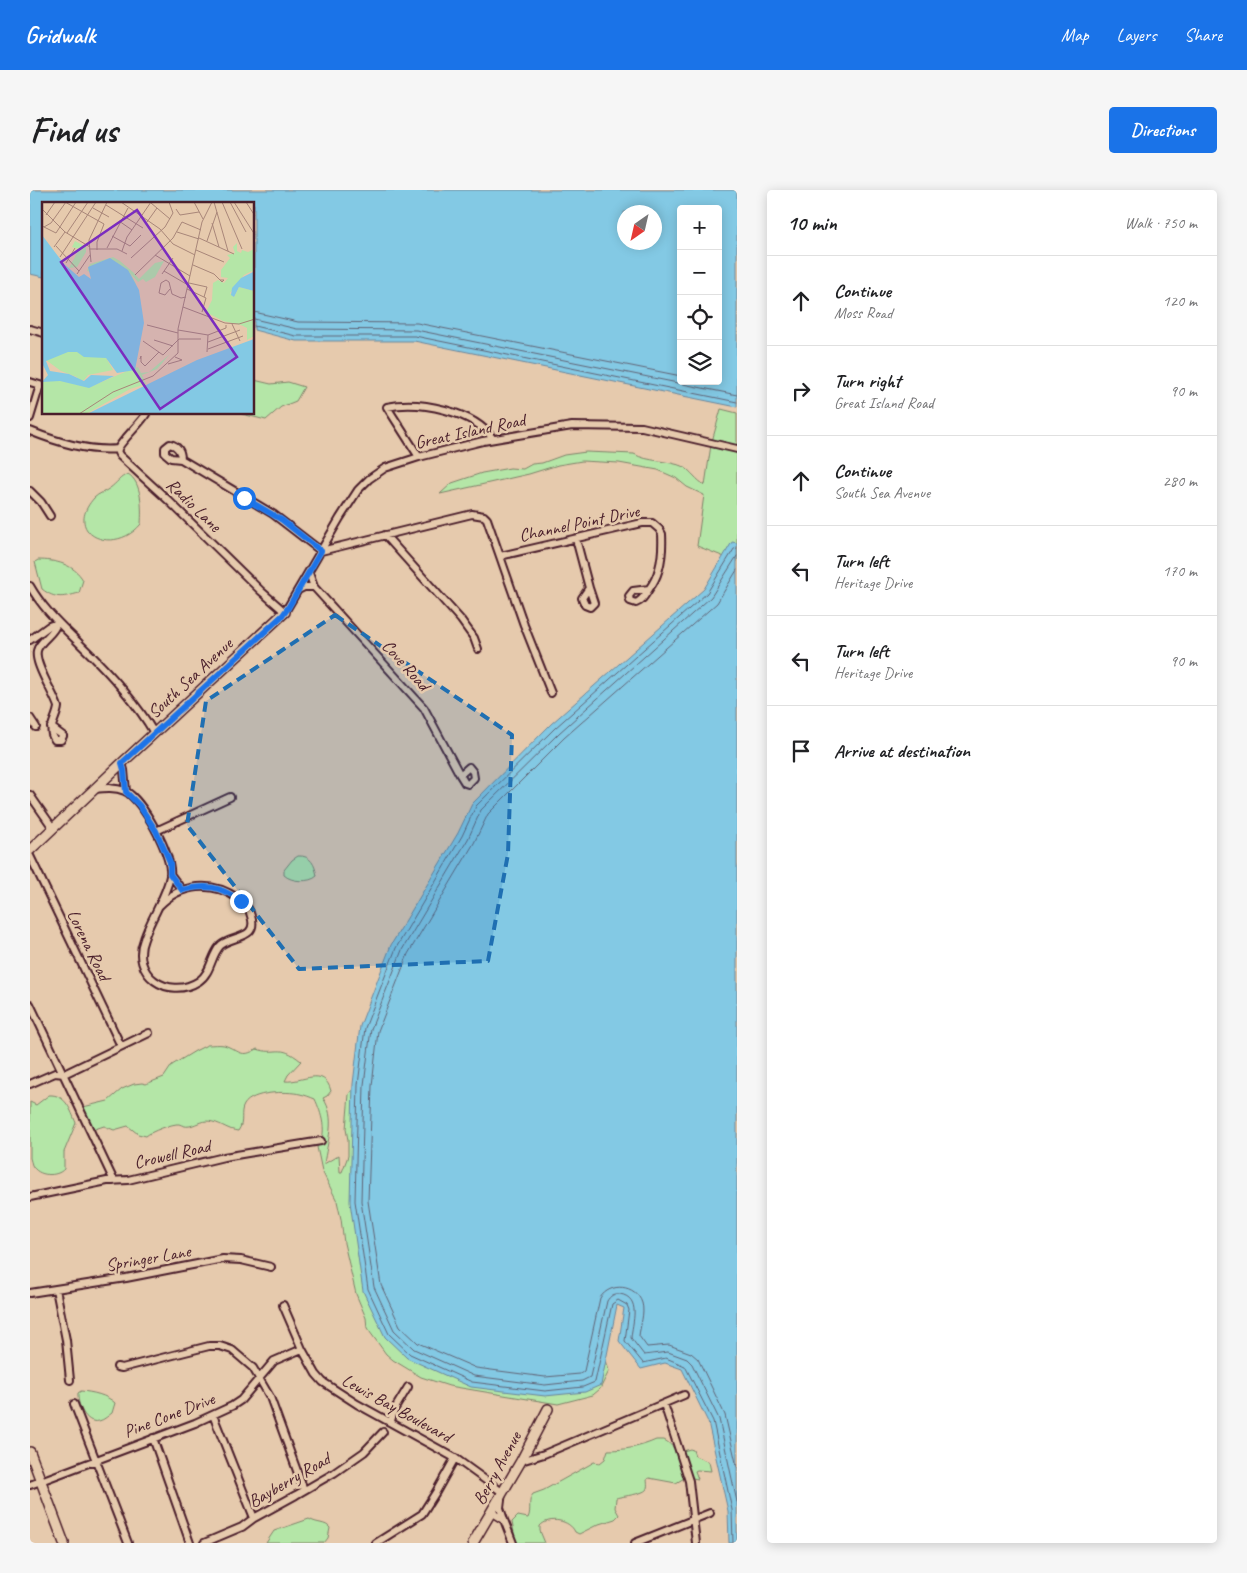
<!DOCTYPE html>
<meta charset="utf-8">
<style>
:root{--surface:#fff;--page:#f6f6f6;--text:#202124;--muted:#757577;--line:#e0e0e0;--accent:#1a73e8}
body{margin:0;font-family:Caveat,sans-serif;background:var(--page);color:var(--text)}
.controls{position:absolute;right:15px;top:15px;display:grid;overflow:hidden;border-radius:5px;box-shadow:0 2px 12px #0003}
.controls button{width:45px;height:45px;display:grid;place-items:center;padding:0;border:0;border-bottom:1px solid var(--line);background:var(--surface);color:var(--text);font:25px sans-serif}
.compass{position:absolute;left:587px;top:15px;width:45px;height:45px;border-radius:50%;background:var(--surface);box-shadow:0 2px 12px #0003;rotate:214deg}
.stop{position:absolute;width:15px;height:15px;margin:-11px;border:4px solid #1a73e8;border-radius:50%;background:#fff}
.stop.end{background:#1a73e8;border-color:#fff;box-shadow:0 1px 5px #0008}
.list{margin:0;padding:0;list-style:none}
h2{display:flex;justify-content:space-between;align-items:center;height:65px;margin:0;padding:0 20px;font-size:21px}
h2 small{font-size:16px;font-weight:400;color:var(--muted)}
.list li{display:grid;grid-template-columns:32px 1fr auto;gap:15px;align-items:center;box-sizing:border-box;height:90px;padding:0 20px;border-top:1px solid var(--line)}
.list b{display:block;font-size:19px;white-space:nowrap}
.list p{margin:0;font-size:16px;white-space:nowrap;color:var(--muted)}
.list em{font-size:16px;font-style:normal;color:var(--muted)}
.icon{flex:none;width:28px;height:28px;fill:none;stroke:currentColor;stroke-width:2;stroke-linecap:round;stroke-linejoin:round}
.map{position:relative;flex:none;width:707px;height:1353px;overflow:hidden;border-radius:5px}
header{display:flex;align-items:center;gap:30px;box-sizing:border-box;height:70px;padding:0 25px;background:var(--accent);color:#fff}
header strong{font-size:24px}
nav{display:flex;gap:28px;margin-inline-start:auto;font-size:18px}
.intro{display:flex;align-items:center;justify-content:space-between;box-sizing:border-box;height:120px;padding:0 30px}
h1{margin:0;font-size:35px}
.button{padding:12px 22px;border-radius:5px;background:var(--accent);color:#fff;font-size:18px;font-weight:700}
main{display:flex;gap:30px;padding:0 30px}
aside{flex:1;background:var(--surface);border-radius:5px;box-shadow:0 2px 12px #0003}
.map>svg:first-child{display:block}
.green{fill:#b4e6a7;stroke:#7f8269}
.water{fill:#83c9e4;stroke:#6c859a;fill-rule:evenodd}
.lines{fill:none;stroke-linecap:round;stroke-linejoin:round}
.shore{stroke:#616375;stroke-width:1}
.street-casing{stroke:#4a1f2b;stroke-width:10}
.secondary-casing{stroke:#4a1f2b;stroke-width:12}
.street{stroke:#e6caad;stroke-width:6}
.secondary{stroke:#e6caad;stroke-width:9}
.route{stroke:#1a73e8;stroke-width:6}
.marked{fill:#1f6fb2;fill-opacity:0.2;stroke:#1f6fb2;stroke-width:4;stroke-dasharray:10 6;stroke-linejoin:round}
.labels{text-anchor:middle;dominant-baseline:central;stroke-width:5;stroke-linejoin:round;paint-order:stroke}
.street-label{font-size:18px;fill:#4a1f2b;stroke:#e6caad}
.inset-road{fill:none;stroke:#a88679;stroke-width:1}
.view{fill:#7b2cbf;fill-opacity:0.15;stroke:#7b2cbf;stroke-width:2.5}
.inset-edge{fill:none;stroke:#4a1f2b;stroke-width:2.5}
</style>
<header>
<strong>Gridwalk</strong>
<nav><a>Map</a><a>Layers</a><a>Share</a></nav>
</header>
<div class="intro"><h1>Find us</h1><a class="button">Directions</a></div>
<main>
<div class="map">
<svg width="707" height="1353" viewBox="0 0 707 1353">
<rect width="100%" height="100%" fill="#e6caad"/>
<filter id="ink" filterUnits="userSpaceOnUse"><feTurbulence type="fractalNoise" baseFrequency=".02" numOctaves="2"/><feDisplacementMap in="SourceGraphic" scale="10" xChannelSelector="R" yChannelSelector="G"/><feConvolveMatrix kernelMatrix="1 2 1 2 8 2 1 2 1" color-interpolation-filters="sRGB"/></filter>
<g filter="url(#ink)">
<path class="green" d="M224 190 241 194 258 192 274 197 266 211 251 217 236 230 212 224H224Z
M691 219 707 223V372L667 356 674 305 657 297 646 288 628 280 589 273 552 271 528 275 499 284 410 304 422 293 452 283 480 278 493 279 502 274 512 273 534 265 556 262 604 264C617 272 639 270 654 277 661 281 667 291 675 295L681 255Z
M98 284C112 292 112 318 111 334 84 367 32 344 64 308 69 303 75 302 80 298 87 293 90 287 98 284Z
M8 370C25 370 44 374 53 390L49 403C34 407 26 410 12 399L5 372Z
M268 666C281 665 285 675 287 686 280 693 261 692 254 685V680L262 670Z
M177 855C182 855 189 854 194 855 209 860 211 869 227 859 247 866 249 853 271 871L258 885 255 891C272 893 294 875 301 901L297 906 293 908C307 928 297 952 294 974L309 965 310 982H312L318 966V950L316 939 319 904 328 892 575 1166 579 1181 570 1199 563 1205 528 1214 419 1196 391 1187 363 1170 356 1164 337 1138 336 1128 326 1104 314 1053 311 1029 307 1011 292 981 287 957C299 945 291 922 285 909 280 907 275 905 270 904 257 901 222 901 214 915 209 923 215 932 208 941 198 940 192 934 183 932 173 929 168 934 160 936 155 937 152 935 149 934 143 933 120 942 116 946L108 944 98 936 84 940 74 936 65 939H61L51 922 53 917 78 911 92 899 104 894 112 893 116 894 134 887 142 875 165 861Z
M19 905C36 904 41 921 46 933L34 962V979C27 987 8 987 2 975 1 973 1 970 0 968V912L6 915Z
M51 1201C62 1202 77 1205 85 1213L82 1223C79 1225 74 1230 69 1231 55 1235 47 1213 48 1203Z
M626 1250H634C646 1256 642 1265 660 1259L663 1260 665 1266 679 1272 681 1281 667 1280 665 1281 668 1289 656 1287 646 1293 619 1288 617 1289C617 1292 618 1295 617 1298 617 1304 592 1306 586 1308L585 1318 589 1325 585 1329 569 1334 549 1344 545 1342C540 1330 519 1326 510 1336V1341L515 1353H486L482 1332 488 1326 498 1328C502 1320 497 1311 503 1304L514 1300 559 1275 564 1272 570 1273 575 1269 578 1260C595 1260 610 1257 626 1250Z
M279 1329C287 1334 296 1332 300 1338L298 1348 294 1353H236L244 1341Z"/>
<path class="water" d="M0 0H707V217L384 151H266L224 140V14H14V87L0 84ZM651 19H688V191H651ZM594 22H624V52H594Z
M702 352 707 353V1353H699L698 1321 678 1232 652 1179 635 1173 611 1179 589 1151 594 1118 587 1115 571 1195 555 1202 515 1206 441 1197 377 1168 355 1147 333 1101 320 1012 323 894 330 836 361 755 428 643 442 614 521 534 674 399Z"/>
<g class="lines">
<path class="shore" d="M224 122 268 132 387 133 651 186
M224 129 267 139 386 140 707 205
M224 136 266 146H385L707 212
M707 366 681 407 529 543 451 620 438 649 372 760 341 839 334 895 331 1011 344 1097 364 1140 384 1159 444 1186 515 1195 552 1191 560 1187 577 1111C580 1106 584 1103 590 1104 612 1108 602 1133 601 1148L614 1165 638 1162 657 1169 662 1174 689 1229 707 1312
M707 380 687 413 534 548 458 624 444 653 378 764 348 841 342 896 338 1011 351 1095 370 1136 388 1153 446 1178 515 1187 550 1184 554 1181 570 1108C580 1092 606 1094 612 1113 615 1123 610 1136 609 1146L617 1157 639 1155 661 1163 668 1169 695 1225 707 1277
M703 1353 702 1320 683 1231 655 1176 636 1168 613 1173 595 1151 599 1120 597 1115 588 1110 582 1114 565 1192 553 1197 515 1201 442 1192 380 1164 359 1144 338 1099 325 1011 328 895 335 838 366 758 432 646 446 616 525 538 677 403 704 359 707 358"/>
<g class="street-casing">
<path id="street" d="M0 139 14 143
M0 192 13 196
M116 224C111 233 90 252 88 259 87 263 88 263 90 266L138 310 231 401 255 422 310 328 328 300 339 289 355 278 389 267 453 251 542 236 612 237 707 259
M0 228 10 195
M0 241C27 252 59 262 88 259
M389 267 357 217C389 210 444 221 463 249
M151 269C151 261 148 256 140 254L135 258V263L141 268 151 269 243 324 291 361 442 324 454 326 457 329 494 435 521 503
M0 301 11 312 20 326
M355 345 431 430 444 448 448 459
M546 349 559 398
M470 366 612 333H622L629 339 632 344C633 363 631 384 619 399 615 405 613 410 606 413L600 411 599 406 603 401 619 399
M279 383 284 397
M0 396C13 419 31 435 50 454 78 481 105 510 124 543
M559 398 564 413 560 417 555 415 552 408Z
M270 399 274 397H284L394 518 430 585 435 593 438 594 444 588 443 582 439 577 430 585
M0 450 19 436 27 433
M0 528 6 537
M21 537 33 546 31 550H25C16 539 27 529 28 517 24 503 1 470 8 458 13 448 24 444 27 433
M92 573 94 580 96 602
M65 599C75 598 85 597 95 601 113 610 143 666 140 686 136 708 121 727 114 749 100 784 138 811 169 791 181 783 181 766 190 756 201 745 229 750 221 726 219 717 214 713 207 708 182 690 150 694 129 716
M0 605 23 638
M126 641 200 607
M0 666 91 856
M140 684 152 700
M0 814 84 991
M34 884 119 843
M0 894 25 883 34 884
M0 1007 77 991 98 990 194 967 291 951
M26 1099 36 1150 40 1190
M0 1103 96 1088 193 1069 211 1070 241 1077
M253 1115 272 1159 286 1184 293 1192 327 1214 425 1268 472 1302 470 1318 474 1330
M87 1177 92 1178 179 1156H190L202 1160 223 1178 240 1207 274 1300
M44 1214 98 1353
M634 1214 659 1291 666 1353
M183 1225 224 1328
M361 1231 364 1220 378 1197
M123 1248 160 1353
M491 1271 514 1264 654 1205
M0 1295 165 1233 202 1216 211 1210 244 1171 272 1159
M461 1322 474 1330 483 1353
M174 1353 212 1337 224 1328 266 1305 304 1283 334 1262 353 1242
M346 1353 392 1324 406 1302 425 1268
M605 1353 680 1323"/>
</g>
<g class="secondary-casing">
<path id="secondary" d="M0 660 92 573 255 422
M0 1262 34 1353
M443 1353 491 1271 518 1219"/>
</g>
<use href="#street" class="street"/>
<use href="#secondary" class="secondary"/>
</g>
</g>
<g class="lines" filter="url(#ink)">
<path class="route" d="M211 711C190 696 176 694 152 700L140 684V672L126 641 109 615 96 602 94 580 92 573 253 425 258 418 291 361 252 330 214 308"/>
</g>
<path class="marked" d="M305 425 482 545 478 664 458 771 269 779 157 635 176 511Z"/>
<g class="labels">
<g class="street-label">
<text transform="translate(440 241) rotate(-12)">Great Island Road</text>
<text transform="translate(164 315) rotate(44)">Radio Lane</text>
<text transform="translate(549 333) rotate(-12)">Channel Point Drive</text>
<text transform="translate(376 475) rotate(48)">Cove Road</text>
<text transform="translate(160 488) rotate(-43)">South Sea Avenue</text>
<text transform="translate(59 755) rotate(64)">Lorena Road</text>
<text transform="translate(142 964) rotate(-13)">Crowell Road</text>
<text transform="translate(118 1068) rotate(-10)">Springer Lane</text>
<text transform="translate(367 1218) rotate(29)">Lewis Bay Boulevard</text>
<text transform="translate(139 1225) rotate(-21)">Pine Cone Drive</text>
<text transform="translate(467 1278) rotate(-61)">Berry Avenue</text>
<text transform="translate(259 1290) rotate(-30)">Bayberry Road</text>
</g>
</g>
<g transform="translate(12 12)">
<rect width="212" height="212" fill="#e6caad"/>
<path d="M33 39 44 45V50L35 65 27 66 36 49 41 48 30 45ZM195 41V49L199 51 200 48 206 50 212 47V74L210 69 202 73 188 91 192 95 197 85 212 89V134L205 138V126L199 123 181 119 164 110 170 98 171 81 176 78 182 81 186 76 179 75V68L188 56 185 53 193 51 191 45ZM71 55 78 59 92 71 97 77 113 61 122 59 113 75 104 80 101 77 96 80 89 72 94 82 45 69 48 62ZM25 147 63 154 71 168 46 173 42 178H35V175L19 169 4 158ZM128 152 115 167 100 173 104 182 88 187 44 212H0V180L16 178 48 185 90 167 96 165 99 171 107 170Z" fill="#b4e6a7"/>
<path d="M0 33 22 62 37 75 42 72 49 77 46 65 68 56 86 68 97 88 102 121 93 168 75 171 64 156 42 155 35 150H26L4 159 8 169 27 172 42 179 49 173 72 174 47 186 18 179 0 180 6 173 0 161ZM211 70 212 89 197 85 192 95 189 93 190 86 199 76ZM212 137V212H45L155 158Z" fill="#83c9e4"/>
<path class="inset-road" d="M23 0 62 22 55 40V48M79 0 118 27 131 42 153 53M152 0 161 17M172 0 186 49M180 0 200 47M188 0 204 30M192 0 213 33M204 0 213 14M109 1 128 17M64 3 101 26M51 6 67 15M0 7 23 30 48 45M134 7 138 13 157 10M4 13 13 0M77 19 90 28M105 20 115 6M170 21 177 45M0 24 14 31 34 0M2 25 9 21 24 0M135 30 157 37M25 31 46 0M70 34 88 44 99 33M157 36 192 52M165 39 175 10M14 44 37 69M12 45 23 30M65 46 86 6M47 47H75L85 52M154 48 182 60M80 49 85 35 109 0M113 53 148 74M18 55 54 0M89 56 123 25 131 11 127 0M49 60 47 38 65 0M24 61 33 46M151 63 172 72 180 80 182 78H178M122 69 146 83M35 72 48 53M120 72 131 56M93 73 131 36 140 20 159 28M147 81 165 85 162 95M128 87 123 93 117 91 119 81 124 78 127 80 130 92 139 96 144 95M145 87 164 96 160 110M141 105 183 121 197 122 213 117M190 122 198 139M105 123 136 131M136 128 166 133 165 150M166 133 184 126V123M112 138 131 144M101 139 121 153 137 137H159M166 140 198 128M166 147 201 134M98 157 99 154V160L103 164 117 150M126 162 140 158 133 155M37 212 71 190 111 174 136 151V127L160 20 170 0"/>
<path class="view" d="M95 8 195 155 118 207 19 60Z"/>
<rect width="212" height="212" class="inset-edge"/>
</g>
</svg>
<div class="controls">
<button>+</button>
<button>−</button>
<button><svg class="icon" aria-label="locate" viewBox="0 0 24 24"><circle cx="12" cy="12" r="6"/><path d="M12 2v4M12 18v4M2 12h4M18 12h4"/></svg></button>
<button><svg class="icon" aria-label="layers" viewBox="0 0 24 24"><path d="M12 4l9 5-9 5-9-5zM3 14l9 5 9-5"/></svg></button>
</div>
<svg class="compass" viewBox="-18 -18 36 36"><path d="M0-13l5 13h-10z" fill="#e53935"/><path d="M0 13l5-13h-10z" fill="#757577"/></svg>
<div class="stop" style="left:214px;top:308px"></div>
<div class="stop end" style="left:211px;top:711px"></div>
</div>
<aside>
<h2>10 min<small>Walk · 750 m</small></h2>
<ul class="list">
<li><svg class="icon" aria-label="ahead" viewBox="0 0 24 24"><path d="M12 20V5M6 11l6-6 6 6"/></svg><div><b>Continue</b><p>Moss Road</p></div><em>120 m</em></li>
<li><svg class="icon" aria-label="right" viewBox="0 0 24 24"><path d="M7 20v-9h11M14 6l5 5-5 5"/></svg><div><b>Turn right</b><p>Great Island Road</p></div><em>90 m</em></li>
<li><svg class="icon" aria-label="ahead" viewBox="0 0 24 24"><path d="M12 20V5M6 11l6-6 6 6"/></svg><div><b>Continue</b><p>South Sea Avenue</p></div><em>280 m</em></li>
<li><svg class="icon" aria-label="left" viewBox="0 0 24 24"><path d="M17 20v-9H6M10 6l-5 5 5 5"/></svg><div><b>Turn left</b><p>Heritage Drive</p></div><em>170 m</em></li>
<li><svg class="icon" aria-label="left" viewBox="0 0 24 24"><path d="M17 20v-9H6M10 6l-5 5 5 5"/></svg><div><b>Turn left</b><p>Heritage Drive</p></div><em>90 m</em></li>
<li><svg class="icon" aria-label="arrive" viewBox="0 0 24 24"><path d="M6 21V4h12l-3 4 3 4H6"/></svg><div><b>Arrive at destination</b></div></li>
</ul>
</aside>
</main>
